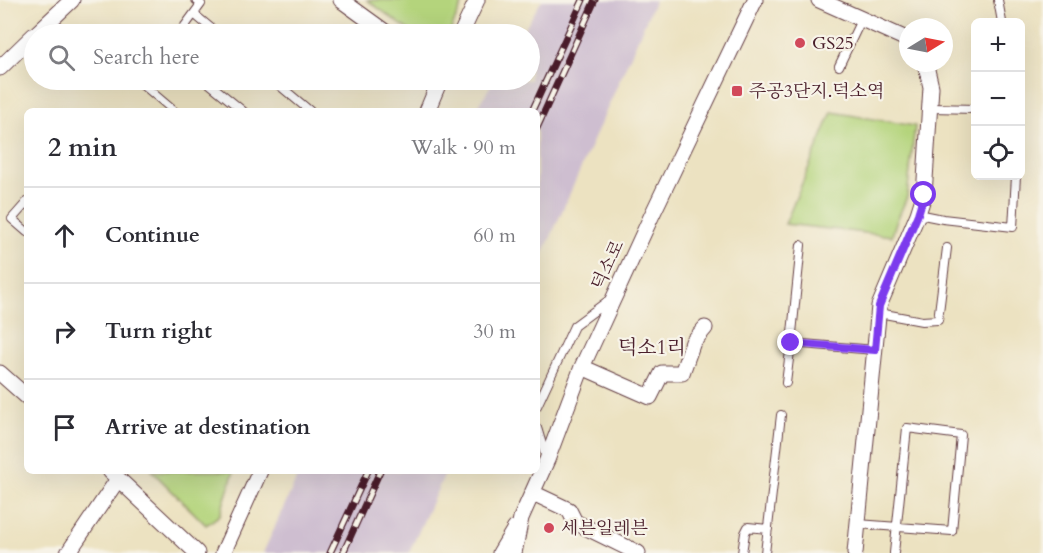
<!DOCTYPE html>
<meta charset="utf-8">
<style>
:root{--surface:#fff;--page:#f2f2f3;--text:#2b2b33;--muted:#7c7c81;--line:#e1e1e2}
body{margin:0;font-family:Cardo,"Noto Serif KR",serif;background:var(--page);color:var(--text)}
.controls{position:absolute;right:18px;top:18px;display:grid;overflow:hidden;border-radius:9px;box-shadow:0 6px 24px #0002}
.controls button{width:54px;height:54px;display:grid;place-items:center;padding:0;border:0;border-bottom:2px solid var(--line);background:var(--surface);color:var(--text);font:30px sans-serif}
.compass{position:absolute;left:899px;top:18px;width:54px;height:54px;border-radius:50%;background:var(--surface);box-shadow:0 6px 24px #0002;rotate:80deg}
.stop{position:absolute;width:18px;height:18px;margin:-14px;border:4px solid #7c3aed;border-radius:50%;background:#fff}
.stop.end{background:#7c3aed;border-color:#fff;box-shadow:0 2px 6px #0008}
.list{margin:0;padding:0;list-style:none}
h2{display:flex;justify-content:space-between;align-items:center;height:78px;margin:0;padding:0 24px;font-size:26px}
h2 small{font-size:20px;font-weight:400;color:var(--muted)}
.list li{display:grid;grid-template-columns:39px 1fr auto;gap:18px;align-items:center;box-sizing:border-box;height:96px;padding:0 24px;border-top:2px solid var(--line)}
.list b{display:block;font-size:22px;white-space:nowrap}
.list em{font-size:20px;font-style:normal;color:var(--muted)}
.icon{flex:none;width:33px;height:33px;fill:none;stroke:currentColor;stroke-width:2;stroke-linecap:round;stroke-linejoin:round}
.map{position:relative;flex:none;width:1043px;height:553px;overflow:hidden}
.search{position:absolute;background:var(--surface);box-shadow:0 6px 24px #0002;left:24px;top:24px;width:516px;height:66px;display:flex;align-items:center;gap:15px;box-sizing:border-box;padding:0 21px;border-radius:33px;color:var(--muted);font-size:22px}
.panel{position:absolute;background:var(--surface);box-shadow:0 6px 24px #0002;left:24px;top:108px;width:516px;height:366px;border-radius:9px}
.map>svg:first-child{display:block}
.industrial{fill:#cebed0}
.green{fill:#b4d47b;stroke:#7f7a53;stroke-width:1.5}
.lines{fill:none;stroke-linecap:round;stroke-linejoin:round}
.service-casing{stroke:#623c42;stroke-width:10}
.minor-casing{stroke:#623c42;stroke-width:17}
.service{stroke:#fff;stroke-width:8}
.minor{stroke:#fff;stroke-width:15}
.rail-casing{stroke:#4a1f2b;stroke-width:7}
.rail{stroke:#f7f3e8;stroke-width:4.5;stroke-dasharray:14;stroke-linecap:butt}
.route{stroke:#7c3aed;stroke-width:8}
.poi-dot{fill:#d1495b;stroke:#f7f3e8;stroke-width:2}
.labels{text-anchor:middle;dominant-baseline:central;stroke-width:4.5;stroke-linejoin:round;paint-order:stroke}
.poi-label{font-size:18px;fill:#4a1f2b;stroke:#f7f3e8;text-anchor:start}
.street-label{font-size:18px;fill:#4a1f2b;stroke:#f7f3e8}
.neighbourhood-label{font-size:20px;fill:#4a1f2b;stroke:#f7f3e8}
</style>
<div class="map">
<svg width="1043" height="553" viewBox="0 0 1043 553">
<rect width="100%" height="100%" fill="#f7f3e8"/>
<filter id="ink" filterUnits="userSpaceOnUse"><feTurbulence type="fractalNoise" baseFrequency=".0167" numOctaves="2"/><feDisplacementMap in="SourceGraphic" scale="12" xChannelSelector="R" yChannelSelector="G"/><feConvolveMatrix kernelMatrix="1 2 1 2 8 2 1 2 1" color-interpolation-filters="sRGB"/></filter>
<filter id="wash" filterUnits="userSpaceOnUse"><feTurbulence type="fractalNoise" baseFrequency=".008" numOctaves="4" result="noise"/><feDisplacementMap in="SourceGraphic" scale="24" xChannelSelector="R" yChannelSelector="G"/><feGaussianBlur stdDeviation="1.35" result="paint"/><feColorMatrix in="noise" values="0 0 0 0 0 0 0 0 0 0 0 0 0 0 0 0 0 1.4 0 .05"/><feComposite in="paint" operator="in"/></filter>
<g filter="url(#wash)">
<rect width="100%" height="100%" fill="#ece2c1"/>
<path class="industrial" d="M542 0H655L537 268V111H475L494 80H530V34H521Z
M300 471H446L409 553H263Z"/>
<path class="green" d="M367 0H464L449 34H414Z
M832 112 915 126 907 197 895 225 892 236 785 224Z
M152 471H234L220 515 206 525Z"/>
</g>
<g filter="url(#ink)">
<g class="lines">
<g class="service-casing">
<path id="service" d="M998 0 1002 22
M194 14 218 34
M179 34 201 4 196 0
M839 66 862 18
M144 80 141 83 174 111
M205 80 243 111
M273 80 310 111
M931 108 976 109
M27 202 12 219 27 232
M918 214 943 219 1013 227 1016 176
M801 245 791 343 875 350
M879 313 922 321 938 320 947 248
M786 383 791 343
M537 406 574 326 609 300
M537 428 546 458
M858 524 952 531 961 435 907 428 894 553
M742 553 745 533 748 527 768 529
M765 553 781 415"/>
</g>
<g class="minor-casing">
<path id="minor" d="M341 0 388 34
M819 0 902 37 908 42
M36 34 72 0
M461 34 477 0
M0 68 34 35
M427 111 440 80
M582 367 650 397 662 373H682L693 342 705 328
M0 373 27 397
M110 471 197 553
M533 493 569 510 575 522 638 553
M68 553 118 479
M223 553 260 471
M500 553 515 528
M514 553 521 518 547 460 582 367 651 217 755 0
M855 553 879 306 918 214 924 195 931 87 927 70 924 63"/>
</g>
<use href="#service" class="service"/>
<use href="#minor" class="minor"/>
<g class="rail-casing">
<path id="rail" d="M532 111 583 0
M537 128 595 0
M330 553 368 471
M343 553 380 471"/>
</g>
<use href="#rail" class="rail"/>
</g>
</g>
<g class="lines" filter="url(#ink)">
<path class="route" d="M791 343 875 350 879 306 918 214 924 195"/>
</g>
<g class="poi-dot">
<circle cx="800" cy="43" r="6"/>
<rect x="731" y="85" width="12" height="12" rx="3"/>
<circle cx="549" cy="528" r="6"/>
</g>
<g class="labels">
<g class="poi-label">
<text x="812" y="43">GS25</text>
<text x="749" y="91">주공3단지.덕소역</text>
<text x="561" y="528">세븐일레븐</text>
</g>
<g class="street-label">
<text transform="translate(608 265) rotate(-65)">덕소로</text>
</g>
<g class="neighbourhood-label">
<text x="652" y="347">덕소1리</text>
</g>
</g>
</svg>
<div class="controls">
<button>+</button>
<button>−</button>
<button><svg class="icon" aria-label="locate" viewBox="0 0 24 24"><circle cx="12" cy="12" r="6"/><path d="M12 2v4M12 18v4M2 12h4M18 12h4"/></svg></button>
</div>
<svg class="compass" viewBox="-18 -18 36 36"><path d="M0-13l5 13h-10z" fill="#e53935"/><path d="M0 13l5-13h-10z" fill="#7c7c81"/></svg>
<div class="stop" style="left:924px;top:195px"></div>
<div class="stop end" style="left:791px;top:343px"></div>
<div class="search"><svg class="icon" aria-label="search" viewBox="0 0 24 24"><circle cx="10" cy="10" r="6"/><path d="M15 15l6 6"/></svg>Search here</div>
<section class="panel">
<h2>2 min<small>Walk · 90 m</small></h2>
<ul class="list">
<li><svg class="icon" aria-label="ahead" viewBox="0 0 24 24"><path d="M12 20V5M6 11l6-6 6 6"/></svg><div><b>Continue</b></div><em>60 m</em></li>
<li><svg class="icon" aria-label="right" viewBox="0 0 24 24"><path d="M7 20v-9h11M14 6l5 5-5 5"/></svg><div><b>Turn right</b></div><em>30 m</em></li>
<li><svg class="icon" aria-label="arrive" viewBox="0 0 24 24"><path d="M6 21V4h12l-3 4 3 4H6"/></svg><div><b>Arrive at destination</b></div></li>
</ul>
</section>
</div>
